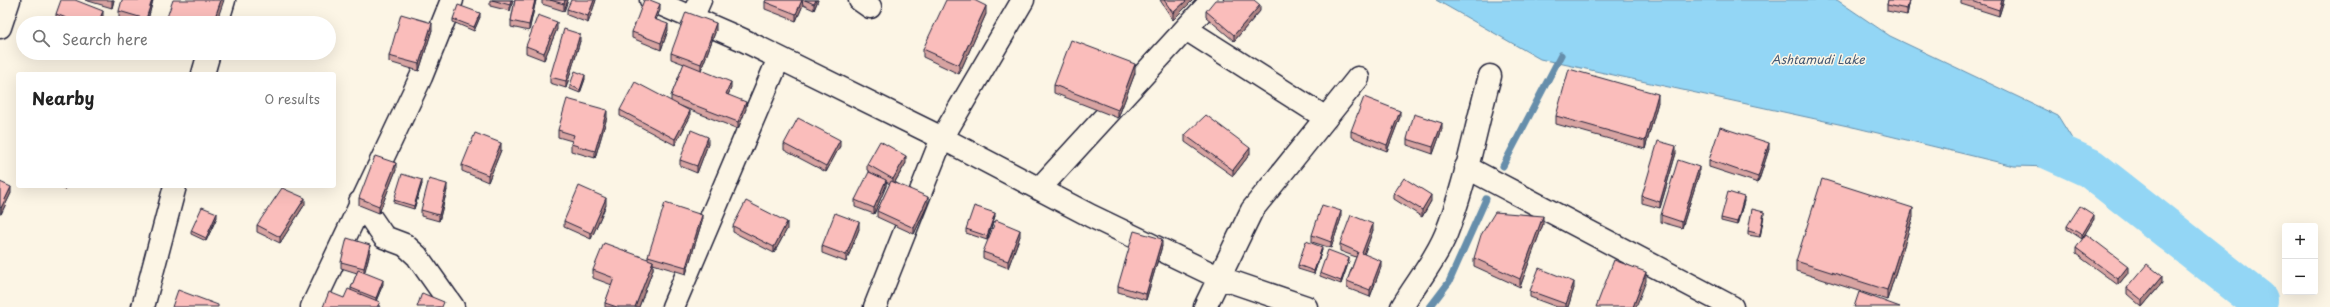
<!DOCTYPE html>
<meta charset="utf-8">
<style>
:root{--surface:#fff;--page:#f2f2f2;--text:#222;--muted:#767676;--line:#e0e0e0}
body{margin:0;font-family:"Playpen Sans",sans-serif;background:var(--page);color:var(--text)}
.controls{position:absolute;right:12px;bottom:12px;display:grid;overflow:hidden;border-radius:4px;box-shadow:0 4px 16px #0002}
.controls button{width:36px;height:36px;display:grid;place-items:center;padding:0;border:0;border-bottom:1px solid var(--line);background:var(--surface);color:var(--text);font:20px sans-serif}
.list{margin:0;padding:0;list-style:none}
h2{display:flex;justify-content:space-between;align-items:center;height:52px;margin:0;padding:0 16px;font-size:17px}
h2 small{font-size:13px;font-weight:400;color:var(--muted)}
.icon{flex:none;width:22px;height:22px;fill:none;stroke:currentColor;stroke-width:2;stroke-linecap:round;stroke-linejoin:round}
.map{position:relative;flex:none;width:2330px;height:307px;overflow:hidden}
.search{position:absolute;background:var(--surface);box-shadow:0 4px 16px #0002;left:16px;top:16px;width:320px;height:44px;display:flex;align-items:center;gap:10px;box-sizing:border-box;padding:0 14px;border-radius:22px;color:var(--muted);font-size:15px}
.panel{position:absolute;background:var(--surface);box-shadow:0 4px 16px #0002;left:16px;top:72px;width:320px;height:116px;border-radius:4px}
.map>svg:first-child{display:block}
.water{fill:#93d6f5;stroke:#668eab}
.lines{fill:none;stroke-linecap:round;stroke-linejoin:round}
.stream{stroke:#668eab;stroke-width:7}
.river{stroke:#93d6f5;stroke-width:40}
.minor-casing{stroke:#22223b;stroke-width:25}
.minor{stroke:#fcf5e5;stroke-width:22}
.wall{fill:#d7a3a1;stroke:#22223b}
.shaded-wall{fill:#af8483;stroke:#22223b}
.building{fill:#fabdbb;stroke:#22223b}
.labels{text-anchor:middle;dominant-baseline:central;stroke-width:3;stroke-linejoin:round;paint-order:stroke}
.water-label{font-size:12px;font-style:italic;fill:#445873;stroke:#fcf5e5}
</style>
<div class="map">
<svg width="2330" height="307" viewBox="0 0 2330 307">
<rect width="100%" height="100%" fill="#fcf5e5"/>
<filter id="ink" filterUnits="userSpaceOnUse"><feTurbulence type="fractalNoise" baseFrequency=".025" numOctaves="2"/><feDisplacementMap in="SourceGraphic" scale="8" xChannelSelector="R" yChannelSelector="G"/><feConvolveMatrix kernelMatrix="1 2 1 2 8 2 1 2 1" color-interpolation-filters="sRGB"/></filter>
<g filter="url(#ink)">
<path class="water" d="M1436 0H1837L1890 36 2058 116 2090 168 2014 166 1857 128 1540 59Z"/>
<g class="lines">
<path class="stream" d="M1503 166 1561 55
M2258 300 2261 307
M1430 307 1449 282 1486 199"/>
<path class="river" d="M2039 145 2090 168 2258 300"/>
<g class="minor-casing">
<path id="minor" d="M651 0 741 39 942 138 1091 216 1218 277 1306 307
M860 0 870 7
M692 18 700 0
M217 23 224 0
M0 27 9 0
M1186 29 1326 118
M203 74 209 53
M1466 167 1732 307
M1039 189 1212 0
M360 202 384 237 405 245 417 256 453 307
M143 307 175 186
M312 307 421 77 452 0
M673 307 779 58
M875 307 942 138 1023 0
M1205 307 1252 210 1358 78
M1402 307C1416 283 1435 261 1446 234 1466 184 1475 129 1490 76"/>
</g>
<use href="#minor" class="minor"/>
</g>
<path class="wall" d="M85 0H114L112 8Z
M153 0 147 23H138L119 18V11Z
M490 0H513L510 11 490 6Z
M515 0H536L529 31 511 27V21Z
M542 0H568L564 11 542 4Z
M596 0 588 23 567 15V9Z
M766 0H818L814 10 803 5 796 21 765 9V2Z
M1160 0H1192V1L1173 20Z
M1888 0H1910L1907 15 1887 11V5Z
M1961 0H2004L1999 16 1961 4Z
M660 10 656 19 668 30 661 50 632 38V32Z
M1206 11H1260L1234 41 1206 17Z
M56 14 103 17 101 23H62L56 21Z
M986 14 959 74 923 57V49Z
M480 17 474 31 453 22V19Z
M557 29 544 60 526 53V46Z
M432 30 419 71 389 62V56Z
M716 30 701 70 731 88 728 95 746 109 738 129 678 105 690 117 675 145 620 116V110L671 101V96L684 64 671 59V53Z
M580 41 566 88 550 83V77Z
M1135 73 1118 118 1054 93V85Z
M585 79 580 93 570 89V85Z
M1658 102 1645 149 1556 124V116Z
M607 117 595 158 571 151V144L572 141 558 137V130Z
M1400 117 1387 151 1351 137V131Z
M1442 129 1433 154 1407 145V139Z
M1185 135 1250 154 1233 176 1185 142Z
M708 144 697 173 680 166V160Z
M784 144 840 146 826 172 784 150Z
M1769 149 1758 183 1709 167V160Z
M501 150 488 182 462 171V165Z
M1676 153 1660 208 1642 203V196Z
M906 163 895 182 928 204 914 234 877 217V211L890 184 886 182V186L874 214 855 207V200L873 174 867 170V164Z
M396 170 379 213 359 205V198Z
M1699 174 1682 228 1661 222V215Z
M0 182 11 193 1 214H0Z
M422 184 414 209 394 203V200Z
M56 186H67L65 190Z
M447 190 439 221 421 216V210Z
M1394 193 1431 201 1422 217 1394 199Z
M1744 201 1737 225 1721 221V218Z
M305 204 280 243 257 232V225Z
M606 205 591 239 564 227V221Z
M1764 215 1760 237 1748 235V231Z
M995 216 987 240 966 233V229Z
M217 217 206 241 191 234V231Z
M1913 217 1887 300 1796 271V261Z
M1341 218 1331 248 1312 242V235Z
M2094 219 2082 239 2067 229V226Z
M702 221 686 274 653 264V269L639 307H605V303L612 285 593 278V270L648 259V256Z
M1543 224 1520 287 1474 266V258Z
M733 226 787 229 774 253 733 232Z
M859 229 846 262 822 253V246Z
M1373 230 1364 254 1381 267 1370 297 1347 288V281L1356 257 1340 251V244Z
M1020 236 1008 268 983 258V252Z
M1162 246 1146 300 1118 292V286Z
M2076 248 2128 273 2118 285 2076 254Z
M1322 250 1314 274 1298 269V265Z
M370 252 364 273 383 284 376 301 380 307 344 298 351 290V288L357 273 341 268V262Z
M1349 261 1341 284 1320 276V273Z
M2162 283 2142 307 2127 294V288Z
M1574 288 1568 307H1557L1530 297V291Z"/>
<path class="shaded-wall" d="M112 0H114L112 8Z
M152 0H153L147 23H146V19Z
M221 0H224L216 23H213Z
M511 0H513L510 11V5Z
M535 0H536L529 31V25Z
M565 0H568L564 11V4Z
M594 0H596L588 23V16Z
M802 0 803 5 796 21V14Z
M816 0H818L814 10V4Z
M1187 0H1192V1L1173 20V13Z
M1909 0H1910L1907 15V9Z
M2002 0H2004L1999 16V10Z
M660 4V10L654 25V19Z
M1260 5V11L1234 41V35Z
M986 6V14L959 74V65Z
M103 11V17L101 23H98Z
M480 13V17L474 31V27Z
M557 22V29L544 60V53Z
M432 23V30L419 71V64Z
M716 23V30L701 70V64Z
M668 24V30L661 50V43Z
M580 34V41L566 88V81Z
M1135 64V73L1118 118V110Z
M585 75V79L580 93V90Z
M731 82V88L726 100V94Z
M1658 94V102L1645 149V141Z
M746 102V109L738 129V122Z
M607 110V117L595 158V151Z
M690 111V117L675 145V139Z
M1400 111V117L1387 151V145Z
M1442 123V129L1433 154V147Z
M708 137V144L697 173V166Z
M840 140V146L826 172V166Z
M501 143V150L488 182V175Z
M1769 143V149L1758 183V177Z
M1676 146V153L1660 208V202Z
M1250 148V154L1233 176V170Z
M906 156V163L893 185V179Z
M396 163V170L379 213V206Z
M1699 167V174L1682 228V222Z
M422 180V184L414 209V206Z
M886 180V186L874 214V208Z
M447 184V190L439 221V215Z
M11 187V193L1 214V208Z
M1431 195V201L1422 217V210Z
M928 197V204L914 234V228Z
M1744 197V201L1737 225V222Z
M305 198V204L280 243V237Z
M606 198V205L591 239V233Z
M1913 208V217L1887 300V290Z
M1341 211V218L1331 248V242Z
M1764 212V215L1760 237V234Z
M217 213V217L206 241V238Z
M995 213V216L987 240V236Z
M702 215V221L686 274V267Z
M2094 215V219L2082 239V235Z
M1543 216V224L1520 287V279Z
M787 222V229L774 253V247Z
M859 222V229L846 262V255Z
M1373 224V230L1362 260V253Z
M1020 230V236L1008 268V261Z
M1162 239V246L1146 300V294Z
M370 245V252L364 275V268Z
M1322 247V250L1314 274V271Z
M1349 258V261L1341 284V281Z
M653 261V269L639 307H635Z
M1381 261V267L1370 297V290Z
M2128 266V273L2118 285V279Z
M1646 272V281L1636 307H1633Z
M2162 276V283L2142 307V300Z
M383 280V284L376 301V298Z
M1574 282V288L1568 307H1566V304Z"/>
<path class="building" d="M61 0H75L103 11 98 23H79L56 14Z
M122 0H152L146 19 119 11Z
M173 0H221L213 23H165Z
M492 0H511L510 5Z
M515 0H535L529 25 511 21Z
M550 0H565L564 4Z
M571 0H594L588 16 567 9Z
M644 0H650L660 4 654 19 668 24 661 43 632 32Z
M766 0H802L796 14 765 2Z
M805 0H816L814 4Z
M946 0H974L986 6 959 65 923 49Z
M1164 0H1187L1173 13Z
M1215 0H1254L1260 5 1234 35 1206 11Z
M1888 0H1909L1907 9 1887 5Z
M1969 0H2002L1999 10Z
M458 5 480 13 474 27 453 19Z
M686 12 716 23 701 64 671 53Z
M401 14 432 23 419 64 389 56Z
M538 15 557 22 544 53 526 46Z
M50 20 54 23H48Z
M564 29 580 34 566 81 550 77Z
M1071 40 1135 64 1118 110 1054 85Z
M684 63 731 82 726 94 746 102 738 122 671 96Z
M1569 69 1658 94 1645 141 1556 116Z
M575 71 585 75 580 90 570 85Z
M635 82 690 111 675 139 620 110Z
M1364 97 1400 111 1387 145 1351 131Z
M567 99 607 110 595 151 571 144 574 135 558 130Z
M1414 114 1442 123 1433 147 1407 139Z
M1206 115 1250 148 1233 170 1185 135Z
M798 118 840 140 826 166 784 144Z
M1720 127 1769 143 1758 177 1709 160Z
M691 130 708 137 697 166 680 160Z
M475 133 501 143 488 175 462 165Z
M880 141 906 156 893 179 867 164Z
M1658 141 1676 146 1660 202 1642 196Z
M375 156 396 163 379 206 359 198Z
M1678 160 1699 167 1682 222 1661 215Z
M869 172 886 180 874 208 855 200Z
M402 174 422 180 414 206 394 200Z
M1404 178 1431 195 1422 210 1394 193Z
M429 179 447 184 439 215 421 210Z
M1822 179 1913 208 1887 290 1796 261Z
M891 181 928 197 914 228 877 211Z
M0 182 11 187 1 208 0 207Z
M579 186 606 198 591 233 564 221Z
M282 188 305 198 280 237 257 225Z
M1728 192 1744 197 1737 222 1721 218Z
M746 201 787 222 774 247 733 226Z
M665 203 702 215 686 267 648 256Z
M1322 205 1341 211 1331 242 1312 235Z
M974 206 995 213 987 236 966 229Z
M2080 206 2094 215 2082 235 2067 226Z
M202 207 217 213 206 238 191 231Z
M1752 209 1764 212 1760 234 1748 231Z
M1495 212 1543 216 1520 279 1474 258 1481 235Z
M835 213 859 222 846 255 822 246Z
M1351 215 1373 224 1362 253 1381 261 1370 290 1347 281 1358 252 1340 244Z
M996 220 1020 230 1008 261 983 252Z
M1134 231 1162 239 1146 294 1118 286Z
M2086 234 2128 266 2118 279 2076 248Z
M347 238 370 245 364 268 341 262Z
M1306 241 1322 247 1314 271 1298 265Z
M604 243 653 261 635 307H617L605 303 614 278 593 270Z
M1328 250 1349 258 1341 281 1320 273Z
M1614 260 1646 272 1633 307H1596Z
M2147 264 2162 276 2142 300 2127 288Z
M1539 268 1574 282 1566 304 1530 291Z
M358 270 383 280 376 298 351 288Z
M348 289 380 302 377 307H323L329 292 344 298Z
M178 290 218 305V307H172Z
M1859 292 1900 307H1854Z
M422 293 444 302 442 307H417Z"/>
</g>
<g class="labels">
<g class="water-label">
<text x="1818" y="59">Ashtamudi Lake</text>
</g>
</g>
</svg>
<div class="controls">
<button>+</button>
<button>−</button>
</div>
<div class="search"><svg class="icon" aria-label="search" viewBox="0 0 24 24"><circle cx="10" cy="10" r="6"/><path d="M15 15l6 6"/></svg>Search here</div>
<section class="panel">
<h2>Nearby<small>0 results</small></h2>
<ul class="list">
</ul>
</section>
</div>
